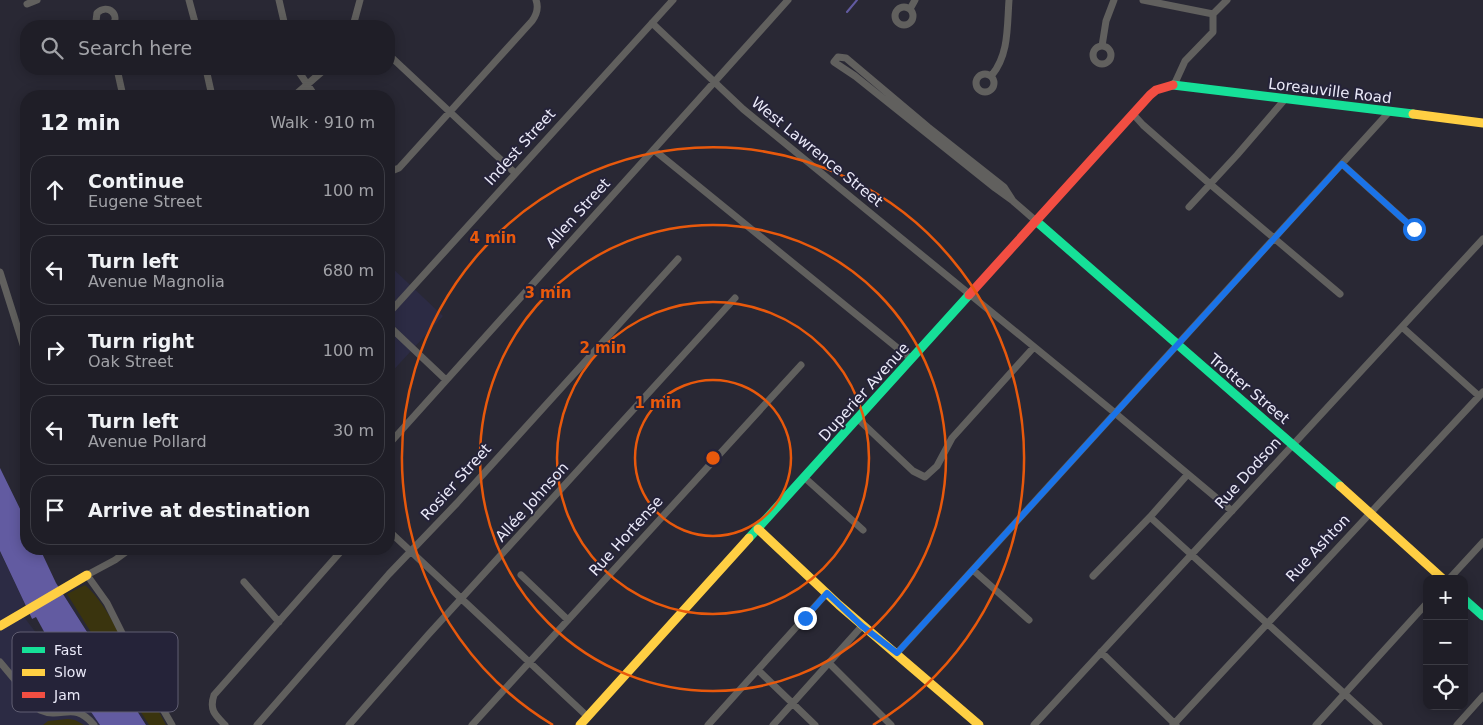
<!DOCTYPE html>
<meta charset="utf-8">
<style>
:root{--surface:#1f1e27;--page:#2c2b33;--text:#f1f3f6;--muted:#a1a2a7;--line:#3c3c44}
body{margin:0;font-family:"DejaVu Sans",sans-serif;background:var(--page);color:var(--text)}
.controls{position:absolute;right:15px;bottom:15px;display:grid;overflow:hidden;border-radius:10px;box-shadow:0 2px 12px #0003}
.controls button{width:45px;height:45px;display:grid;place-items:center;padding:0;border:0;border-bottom:1px solid var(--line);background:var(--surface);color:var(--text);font:25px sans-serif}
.stop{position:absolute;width:15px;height:15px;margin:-11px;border:4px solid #1a73e8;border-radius:50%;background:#fff}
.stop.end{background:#1a73e8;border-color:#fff;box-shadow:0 1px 5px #0008}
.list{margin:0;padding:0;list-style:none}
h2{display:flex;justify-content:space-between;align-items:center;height:65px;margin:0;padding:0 20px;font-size:21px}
h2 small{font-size:16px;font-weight:400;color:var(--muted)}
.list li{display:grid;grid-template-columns:32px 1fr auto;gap:15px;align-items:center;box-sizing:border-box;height:70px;margin:0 10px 10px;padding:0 10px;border:1px solid var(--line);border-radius:20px}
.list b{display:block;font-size:19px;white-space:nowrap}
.list p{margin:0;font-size:16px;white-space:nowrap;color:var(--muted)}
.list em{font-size:16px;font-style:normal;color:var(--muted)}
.icon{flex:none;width:28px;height:28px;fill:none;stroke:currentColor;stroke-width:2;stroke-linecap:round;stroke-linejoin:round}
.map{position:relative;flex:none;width:1483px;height:725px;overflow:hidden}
.search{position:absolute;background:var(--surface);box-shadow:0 2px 12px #0003;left:20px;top:20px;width:375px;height:55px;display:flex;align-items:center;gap:12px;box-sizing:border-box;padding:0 18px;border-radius:20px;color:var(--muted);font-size:19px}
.panel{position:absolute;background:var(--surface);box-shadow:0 2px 12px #0003;left:20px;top:90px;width:375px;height:465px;border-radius:20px}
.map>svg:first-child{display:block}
.built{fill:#2c2b44}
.green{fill:#3a340e}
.water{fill:#625ba1}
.pier{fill:#292834}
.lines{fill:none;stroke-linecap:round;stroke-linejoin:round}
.stream{stroke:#625ba1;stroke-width:2}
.street{stroke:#61605e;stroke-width:7}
.fast{stroke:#16e098;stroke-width:9}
.slow{stroke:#ffcf43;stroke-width:9}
.jam{stroke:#f24e42;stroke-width:9}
.route{stroke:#1a73e8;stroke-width:6}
.ring{fill:none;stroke:#e8590c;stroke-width:2.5}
.labels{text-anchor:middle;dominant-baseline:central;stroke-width:4;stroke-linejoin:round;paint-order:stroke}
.street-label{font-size:15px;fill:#eae9f8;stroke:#252339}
.key{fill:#252339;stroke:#605e72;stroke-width:1}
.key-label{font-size:14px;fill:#eae9f8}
.centre{fill:#e8590c;stroke:#252339;stroke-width:2.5}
.ring-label{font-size:15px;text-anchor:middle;font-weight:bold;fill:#e8590c;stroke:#252339;stroke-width:4;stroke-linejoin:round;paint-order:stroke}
</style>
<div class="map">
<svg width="1483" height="725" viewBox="0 0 1483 725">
<rect width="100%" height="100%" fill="#292834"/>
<path class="built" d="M389 265 443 316 389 375Z
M0 552 25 604 0 625Z
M24 617 106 725H0V630Z"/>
<path class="green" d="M85 585C111 608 124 647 140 678 148 694 158 709 166 725H149L67 594Z
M68 719 75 720 84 725H43L48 721Z"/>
<path class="water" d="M0 468 26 521V549H40L56 583 146 725H100L42 640 0 551Z"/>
<path class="pier" d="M36 617 53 648 48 650 30 620Z"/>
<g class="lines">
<path class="stream" d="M847 12 857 0"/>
<path class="street" d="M189 0 196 26
M279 0 285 26
M1143 0 1213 14
M27 4 37 0
M895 16a9 9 0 1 1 18 0a9 9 0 1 1-18 0Z
M910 9 915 0
M1213 14 1227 0
M652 23 743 109 1115 413 1232 511
M100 26 96 21 97 13C108 3 121 15 112 26
M353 26 360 0
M1102 46 1106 21 1114 0
M1093 55a9 9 0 1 1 18 0a9 9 0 1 1-18 0Z
M389 55 515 173
M117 69 123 96
M206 69 212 96
M297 69 315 96
M976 83a9 9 0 1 1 18 0a9 9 0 1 1-18 0Z
M992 75C1009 54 1007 27 1009 0
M1174 85 1185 61 1213 32V14
M294 96 325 69
M1133 114 1143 125 1210 184 1340 294
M654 150 911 359
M1342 164 1414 229
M389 172 399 168 532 21C537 14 539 8 536 0
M1013 201 1004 187 928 127 846 58 838 57 834 62 855 76 995 188 1013 201 1036 221
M1189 207 1237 155 1286 98
M0 272 26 354
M389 313 673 0
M389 326 446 380
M1402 327 1479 396
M858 419 913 471 925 477 937 466 952 438 1034 347
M389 444 788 0
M805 478 863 530
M1150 517 1379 725
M389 531 588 717
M130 549 115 560 87 575 107 603 142 673 172 725
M973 570 1029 620
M521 575 568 620
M1093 576 1150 517 1188 474
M1449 579 1483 542
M244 582 279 622
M1101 652 1176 725
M897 653 1389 112
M0 662 40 710C63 720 73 700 94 725
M829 663 891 725
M758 670 815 725
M225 725C215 715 209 710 214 695L343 549
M257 725 389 574 457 503 678 259
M349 725 428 635 735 298
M472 725 801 365
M708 725 827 593
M773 725 862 626
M1034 725 1483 239
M1173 725 1483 392
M1316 725 1427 603
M1457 725 1483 696"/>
<path class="fast" d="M1173 85 1413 114
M1036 221 1340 486
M749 538 969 295
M1464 599 1483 616"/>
<path class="slow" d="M1413 114 1483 123
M1340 486 1443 579
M758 529 839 605 979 725
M0 626 87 575
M580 725 749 538"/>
<path class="jam" d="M969 295 1150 95 1156 90 1173 85"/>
</g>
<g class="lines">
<path class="route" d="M805 618 827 593 862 626 897 653 1342 164 1414 229"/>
</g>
<g class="ring">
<circle cx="713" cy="458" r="78"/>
<circle cx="713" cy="458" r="156"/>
<circle cx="713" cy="458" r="233"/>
<path d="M553 725A311 311 0 1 1 873 725"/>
</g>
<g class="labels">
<g class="street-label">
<text transform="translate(1330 91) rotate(7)">Loreauville Road</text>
<text transform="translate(520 147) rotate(-48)">Indest Street</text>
<text transform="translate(817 152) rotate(39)">West Lawrence Street</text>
<text transform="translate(578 213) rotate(-48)">Allen Street</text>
<text transform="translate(1249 389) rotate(40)">Trotter Street</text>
<text transform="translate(864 392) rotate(-48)">Duperier Avenue</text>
<text transform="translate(1248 473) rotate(-48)">Rue Dodson</text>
<text transform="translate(456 482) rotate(-48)">Rosier Street</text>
<text transform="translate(532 502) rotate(-48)">Allée Johnson</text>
<text transform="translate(626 536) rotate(-48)">Rue Hortense</text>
<text transform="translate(1318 548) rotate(-47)">Rue Ashton</text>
</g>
</g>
<rect x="12" y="632" width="166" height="80" rx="8" class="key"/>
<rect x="22" y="647" width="23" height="6" fill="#16e098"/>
<rect x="22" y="669" width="23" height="7" fill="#ffcf43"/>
<rect x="22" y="692" width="23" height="6" fill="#f24e42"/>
<g class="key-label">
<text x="54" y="655">Fast</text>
<text x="54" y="677">Slow</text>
<text x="54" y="700">Jam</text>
</g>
<circle cx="713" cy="458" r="8" class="centre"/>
<g class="ring-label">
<text x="493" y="243">4 min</text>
<text x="548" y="298">3 min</text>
<text x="603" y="353">2 min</text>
<text x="658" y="408">1 min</text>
</g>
</svg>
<div class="controls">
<button>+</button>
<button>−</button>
<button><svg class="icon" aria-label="locate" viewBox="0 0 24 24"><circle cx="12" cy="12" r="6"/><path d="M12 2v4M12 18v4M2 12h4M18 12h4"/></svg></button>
</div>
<div class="stop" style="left:1414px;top:229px"></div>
<div class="stop end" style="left:805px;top:618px"></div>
<div class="search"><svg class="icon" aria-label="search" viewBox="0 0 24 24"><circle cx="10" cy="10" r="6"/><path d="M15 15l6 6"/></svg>Search here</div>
<section class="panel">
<h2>12 min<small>Walk · 910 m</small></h2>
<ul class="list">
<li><svg class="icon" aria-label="ahead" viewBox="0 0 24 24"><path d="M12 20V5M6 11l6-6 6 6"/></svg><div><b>Continue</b><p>Eugene Street</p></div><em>100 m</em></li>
<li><svg class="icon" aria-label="left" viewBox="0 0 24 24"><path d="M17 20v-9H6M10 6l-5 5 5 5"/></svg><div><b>Turn left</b><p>Avenue Magnolia</p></div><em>680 m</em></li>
<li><svg class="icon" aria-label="right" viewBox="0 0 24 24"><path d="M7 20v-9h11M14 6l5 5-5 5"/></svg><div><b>Turn right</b><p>Oak Street</p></div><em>100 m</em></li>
<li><svg class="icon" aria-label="left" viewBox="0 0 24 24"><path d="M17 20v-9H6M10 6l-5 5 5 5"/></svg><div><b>Turn left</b><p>Avenue Pollard</p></div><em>30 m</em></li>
<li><svg class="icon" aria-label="arrive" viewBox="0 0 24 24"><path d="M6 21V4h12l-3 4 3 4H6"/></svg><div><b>Arrive at destination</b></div></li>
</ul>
</section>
</div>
